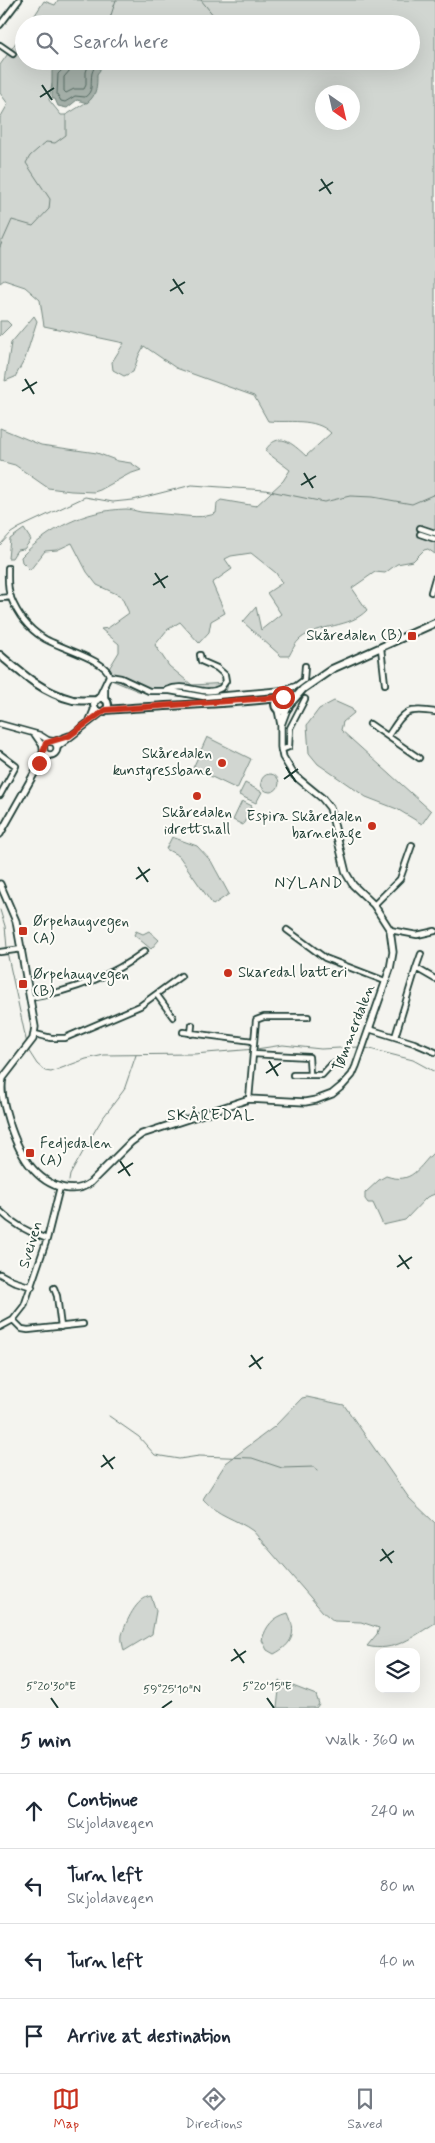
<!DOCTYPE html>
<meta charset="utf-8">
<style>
:root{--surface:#fff;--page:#f2f2f3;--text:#1f2937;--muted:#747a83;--line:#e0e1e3;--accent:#c8321e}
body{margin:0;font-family:Mynerve,sans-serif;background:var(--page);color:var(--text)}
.controls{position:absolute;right:15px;bottom:15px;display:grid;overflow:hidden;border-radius:10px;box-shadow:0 5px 20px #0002}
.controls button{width:45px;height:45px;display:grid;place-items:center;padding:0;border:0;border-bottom:1px solid var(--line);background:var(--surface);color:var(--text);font:25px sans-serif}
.compass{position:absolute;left:315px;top:85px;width:45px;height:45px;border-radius:50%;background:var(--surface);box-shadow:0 5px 20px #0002;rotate:146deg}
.stop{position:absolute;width:15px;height:15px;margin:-11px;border:4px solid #c8321e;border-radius:50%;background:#fff}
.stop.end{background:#c8321e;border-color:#fff;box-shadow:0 1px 5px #0008}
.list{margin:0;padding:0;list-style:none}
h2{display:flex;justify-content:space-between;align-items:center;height:65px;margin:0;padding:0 20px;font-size:21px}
h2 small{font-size:16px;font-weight:400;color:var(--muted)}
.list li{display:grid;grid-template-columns:32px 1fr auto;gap:15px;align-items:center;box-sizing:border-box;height:75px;padding:0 20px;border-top:1px solid var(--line)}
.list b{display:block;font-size:19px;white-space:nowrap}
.list p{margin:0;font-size:16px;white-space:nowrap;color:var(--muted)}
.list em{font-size:16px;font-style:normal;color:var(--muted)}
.icon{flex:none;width:28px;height:28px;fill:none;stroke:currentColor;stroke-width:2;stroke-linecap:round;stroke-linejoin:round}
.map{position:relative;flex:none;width:435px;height:1708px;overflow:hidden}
.search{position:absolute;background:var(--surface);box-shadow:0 5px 20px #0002;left:15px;right:15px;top:15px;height:55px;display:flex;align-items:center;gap:12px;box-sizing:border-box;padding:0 18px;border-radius:28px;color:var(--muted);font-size:19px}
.sheet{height:365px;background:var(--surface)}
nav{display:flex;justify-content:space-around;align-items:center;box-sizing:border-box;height:70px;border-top:1px solid var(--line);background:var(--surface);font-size:14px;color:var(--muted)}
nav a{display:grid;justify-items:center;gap:2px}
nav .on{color:var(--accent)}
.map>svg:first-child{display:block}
.green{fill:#d1d6d1;stroke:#788a82;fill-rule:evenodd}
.water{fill:#a3aea7;stroke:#6e8179}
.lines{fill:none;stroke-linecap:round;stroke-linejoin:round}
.shore{stroke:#546a62;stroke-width:1}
.stream{stroke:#6e8179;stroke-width:1}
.minor-casing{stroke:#1f3d34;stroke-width:8}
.tertiary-casing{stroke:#1f3d34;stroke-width:9}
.secondary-casing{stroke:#1f3d34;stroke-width:10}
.minor{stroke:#fdfcf7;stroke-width:4.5}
.tertiary{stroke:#fdfcf7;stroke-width:5.5}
.secondary{stroke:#fdfcf7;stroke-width:6}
.route{stroke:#c8321e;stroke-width:6}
.ticks{fill:none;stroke:#1f3d34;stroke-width:2}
.poi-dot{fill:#c8321e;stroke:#fdfcf7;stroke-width:2}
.labels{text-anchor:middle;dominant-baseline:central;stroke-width:4;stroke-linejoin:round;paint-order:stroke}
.poi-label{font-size:15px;fill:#1f3d34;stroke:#fdfcf7;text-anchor:start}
.street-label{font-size:15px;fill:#1f3d34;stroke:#fdfcf7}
.neighbourhood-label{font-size:16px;letter-spacing:1px;fill:#1f3d34;stroke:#fdfcf7}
.ticks-label{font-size:12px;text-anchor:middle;fill:#1f3d34;stroke:#fdfcf7;stroke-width:4;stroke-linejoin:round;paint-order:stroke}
</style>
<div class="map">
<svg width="435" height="1708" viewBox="0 0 435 1708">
<rect width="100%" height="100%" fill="#f4f4ef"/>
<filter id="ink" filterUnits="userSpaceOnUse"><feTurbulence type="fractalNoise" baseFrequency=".02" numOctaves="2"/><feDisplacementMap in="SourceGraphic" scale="10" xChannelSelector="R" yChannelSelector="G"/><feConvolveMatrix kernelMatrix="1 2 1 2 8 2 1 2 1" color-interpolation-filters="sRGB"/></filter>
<g filter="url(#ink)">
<path class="green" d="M58 0H435V554L428 549 424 550 413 561 397 564 385 573 375 572 352 588 367 610C349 629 320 623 300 639 295 643 292 651 289 656H281L243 622 256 607 261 630 281 614 267 593 282 583 276 573 251 553 231 556 225 559 232 569 212 583 225 613 211 621 209 632 199 643 180 622 167 630 155 645 169 666 192 685 228 683 226 693 220 699 138 691 104 677 119 652V644L101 629 108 628 129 613 121 596 97 585 87 572 72 543 57 550 45 551 30 570 22 562 21 557C48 529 85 510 126 509 131 509 135 511 141 512 152 513 164 514 175 515 187 516 205 519 216 513L217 503 221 500 256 506 283 481 290 470 265 451C278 430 292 443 306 456L331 433C315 417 288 423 268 421L254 396 176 368 144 346 139 355 133 372 124 376 113 370 112 362 124 343 44 326 40 300 25 287 4 280 0 283V118L8 104 0 93V65L24 31V61H69L52 84 49 100 61 115H66L90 100 97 61H411V24H29L44 1 55 5ZM322 92H352V122H322Z
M34 316 37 321 25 359 15 377 5 381 11 343Z
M0 321H7L11 325 0 336Z
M0 428 41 445 97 453 118 461 131 463 141 470 129 474 100 490 94 492 71 491 48 488 15 465 0 461Z
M24 529 31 540 24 549 17 550 12 558H8L10 539Z
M334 701 352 709 354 713 343 722 341 730 431 811 422 824 397 809 366 797 318 764 309 753 307 725 319 709Z
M207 737 251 759 237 789 193 768Z
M261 783a9 9 0 1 1 18 0a9 9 0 1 1-18 0Z
M245 783 262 792 256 803 239 795Z
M242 801 252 806 243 825 233 820Z
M172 837 197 846 211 861 229 894 213 905 179 856 166 849Z
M136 931 143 934 149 931 159 940 151 949 134 935Z
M435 1151V1194L427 1197 405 1220 383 1225 373 1203H368L365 1199V1193L379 1180 386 1176C413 1185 418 1167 435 1151Z
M307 1397 344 1405 409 1498 435 1523V1623C414 1636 394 1653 367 1646L377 1634 379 1628 361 1622 334 1621 323 1612 253 1531C237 1519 217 1516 203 1499L226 1463 274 1427 302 1398Z
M151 1596 156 1611 152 1634 124 1651C123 1646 121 1640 122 1635 126 1622 136 1598 151 1596Z
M288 1613C297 1633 293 1644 274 1654L267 1650 262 1640C266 1626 273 1617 288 1613Z
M280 1681 316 1695 319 1704 316 1708H277Z"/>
<path class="water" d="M63 61H100V70L97 74C97 86 97 95 87 103L77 100 67 108 58 106 55 99H52V71Z"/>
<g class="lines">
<path class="shore" d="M67 61 66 66 58 74 57 94 61 101 65 102 75 96 85 97C94 91 90 83 92 73 93 69 96 66 96 61
M73 61 71 69 64 77V91L66 93 74 89H84L86 85V72L90 61"/>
<path class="stream" d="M201 0 214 16
M106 24 110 18 116 0
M0 247 12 220 33 226 49 209 50 199 26 163 30 156 46 142 55 143 66 135V115
M0 545 11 533 19 528 85 497 113 502 133 500 192 485 265 490 324 502 350 496 373 497 412 504 435 494
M0 910 5 926 7 948
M7 952 27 1044
M366 1048 413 1060 435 1072
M28 1050 37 1064 45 1071 51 1072 86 1059 104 1055 194 1054 256 1049 283 1045 321 1049 359 1047
M90 1139 102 1119 124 1090 136 1055
M69 1181 70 1175 88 1143
M109 1416 139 1437 155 1455 179 1459 199 1456 252 1458 282 1468 314 1467 317 1471"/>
<g class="minor-casing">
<path id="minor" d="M0 25 19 0
M0 45 13 54
M420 528 435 533
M420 534 435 539
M8 568C8 578 7 589 11 598 17 613 28 628 42 637 55 647 109 660 109 676L98 699
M431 592 435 578
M0 598 11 597
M381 648 385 684
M109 676 121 678 149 691H170L204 697 284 690 296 686 304 680 305 666
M105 687V700
M167 690C187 681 203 698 221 688L226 681 225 675 217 668 201 661 200 655
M0 724 40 735 51 742
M370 724 419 758
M35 735 44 748
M388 736C404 712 405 707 435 712
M281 750 289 747 290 728 305 699
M0 754 16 766 0 795
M374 905 400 879 412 845
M287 930 325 958 385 981
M390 930 417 935 435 931
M0 952 22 949
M416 968 421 954
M157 995 173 1017
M30 998C72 991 112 976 145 951
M369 1029 414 1043 435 1052
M183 1032 253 1041
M35 1034 51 1038H65L140 1006 181 976
M191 1034 192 1025
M395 1037 416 968 435 979
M253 1054 309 1057 310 1074
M293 1075H322L332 1064
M249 1099 256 1020 264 1017H308
M0 1211C13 1224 30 1233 47 1239
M0 1274 13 1281 32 1287
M54 1288 57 1296 61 1327
M13 1320 22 1329 28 1330 83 1324
M0 1327 13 1320 24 1306 47 1239 60 1187"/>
</g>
<g class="tertiary-casing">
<path id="tertiary" d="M278 710 281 725
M90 720 95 708
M43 748a7 7 0 1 1 14 0a7 7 0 1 1-14 0Z
M53 742 69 736
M57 747 102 712
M38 769 49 755
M0 834 35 772 44 750
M0 884 16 921 35 1027 33 1039 3 1078C0 1089 3 1101 6 1112 14 1142 30 1181 64 1188 74 1190 82 1189 90 1183L131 1142 142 1134 249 1099 305 1102 316 1100 332 1094 343 1085 352 1075 356 1066 390 969 393 952 390 930 374 905 353 885 346 873 330 808 322 798 294 775 283 757 281 747V725L287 709"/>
</g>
<g class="secondary-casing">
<path id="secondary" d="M0 655C22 674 44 693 73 700 81 701 89 700 97 700
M275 704a7 7 0 1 1 14 0a7 7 0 1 1-14 0Z
M94 705a7 7 0 1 1 14 0a7 7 0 1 1-14 0Z
M289 705 303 689 332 669 435 623
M105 710C162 705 221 705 278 698"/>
</g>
<use href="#minor" class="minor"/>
<use href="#tertiary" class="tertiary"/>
<use href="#secondary" class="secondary"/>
</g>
</g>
<g class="lines" filter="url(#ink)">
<path class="route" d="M39 763 46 743 69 736 105 710 283 697"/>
</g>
<path class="ticks" d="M42 85 52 100M40 97 54 88M321 179 331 194M319 191 333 182M173 279 183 294M170 291 185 282M25 379 34 394M22 391 37 382M304 473 313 488M301 485 316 476M155 573 165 588M153 585 168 576M286 767 296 782M284 779 298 769M138 867 148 882M136 879 150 869M269 1061 278 1076M266 1073 281 1063M120 1161 130 1176M118 1173 133 1163M399 1255 409 1269M397 1267 412 1257M251 1355 261 1369M249 1367 263 1357M103 1455 113 1469M101 1467 115 1457M382 1549 392 1563M380 1561 394 1551M234 1649 244 1663M231 1661 246 1651M51 1698 58 1708M267 1698 274 1708M162 1708 172 1701"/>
<g class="poi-dot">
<rect x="407" y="631" width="10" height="10" rx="2.5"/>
<circle cx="222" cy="763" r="5"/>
<circle cx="197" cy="796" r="5"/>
<circle cx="372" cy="826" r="5"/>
<rect x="18" y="926" width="10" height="10" rx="2.5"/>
<circle cx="228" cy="973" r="5"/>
<rect x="18" y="979" width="10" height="10" rx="2.5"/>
<rect x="25" y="1148" width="10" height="10" rx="2.5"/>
</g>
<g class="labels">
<g class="poi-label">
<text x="402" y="636" text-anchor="end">Skåredalen (B)</text>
<text x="212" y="754" text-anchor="end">Skåredalen<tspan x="212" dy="17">kunstgressbane</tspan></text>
<text x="197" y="813" text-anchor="middle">Skåredalen<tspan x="197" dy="17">idrettshall</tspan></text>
<text x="362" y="817" text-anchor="end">Espira Skåredalen<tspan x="362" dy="17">barnehage</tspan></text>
<text x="33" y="922">Ørpehaugvegen<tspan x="33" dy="17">(A)</tspan></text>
<text x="238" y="973">Skaredal batteri</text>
<text x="33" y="975">Ørpehaugvegen<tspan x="33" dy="17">(B)</tspan></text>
<text x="40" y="1144">Fedjedalen<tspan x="40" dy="17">(A)</tspan></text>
</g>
<g class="street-label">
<text transform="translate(354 1028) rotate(-69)">Tømmerdalen</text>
<text transform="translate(31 1245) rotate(-73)">Sveiven</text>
</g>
<g class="neighbourhood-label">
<text x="309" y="883">NYLAND</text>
<text x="211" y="1115">SKÅREDAL</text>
</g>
</g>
<g class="ticks-label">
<text x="51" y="1690">5°20'30"E</text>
<text x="267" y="1690">5°20'15"E</text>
<text x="172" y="1693">59°25'10"N</text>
</g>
</svg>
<div class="controls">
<button><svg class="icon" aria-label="layers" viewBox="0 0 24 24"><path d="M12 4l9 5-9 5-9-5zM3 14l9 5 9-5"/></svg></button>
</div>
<svg class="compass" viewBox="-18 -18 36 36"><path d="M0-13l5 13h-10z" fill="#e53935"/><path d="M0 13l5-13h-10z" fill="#747a83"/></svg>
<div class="stop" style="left:283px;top:697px"></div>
<div class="stop end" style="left:39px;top:763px"></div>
<div class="search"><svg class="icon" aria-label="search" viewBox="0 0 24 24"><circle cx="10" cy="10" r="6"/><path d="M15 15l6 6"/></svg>Search here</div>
</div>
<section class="sheet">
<h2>5 min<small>Walk · 360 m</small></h2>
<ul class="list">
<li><svg class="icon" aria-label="ahead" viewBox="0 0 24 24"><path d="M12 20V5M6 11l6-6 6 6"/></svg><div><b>Continue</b><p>Skjoldavegen</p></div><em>240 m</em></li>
<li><svg class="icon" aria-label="left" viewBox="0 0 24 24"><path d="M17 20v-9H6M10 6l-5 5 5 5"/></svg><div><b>Turn left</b><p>Skjoldavegen</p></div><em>80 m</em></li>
<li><svg class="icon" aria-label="left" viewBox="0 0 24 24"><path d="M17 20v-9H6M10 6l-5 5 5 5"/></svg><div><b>Turn left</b></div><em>40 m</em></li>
<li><svg class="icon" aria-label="arrive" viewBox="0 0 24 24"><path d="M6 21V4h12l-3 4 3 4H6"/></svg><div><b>Arrive at destination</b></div></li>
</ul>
</section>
<nav>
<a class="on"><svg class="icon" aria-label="map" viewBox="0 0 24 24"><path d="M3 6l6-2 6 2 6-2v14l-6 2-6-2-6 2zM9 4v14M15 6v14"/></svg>Map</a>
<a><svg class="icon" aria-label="directions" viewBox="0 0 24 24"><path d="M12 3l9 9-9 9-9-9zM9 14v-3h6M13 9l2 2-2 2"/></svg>Directions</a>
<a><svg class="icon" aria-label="saved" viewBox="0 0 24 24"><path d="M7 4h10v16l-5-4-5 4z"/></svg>Saved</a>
</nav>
